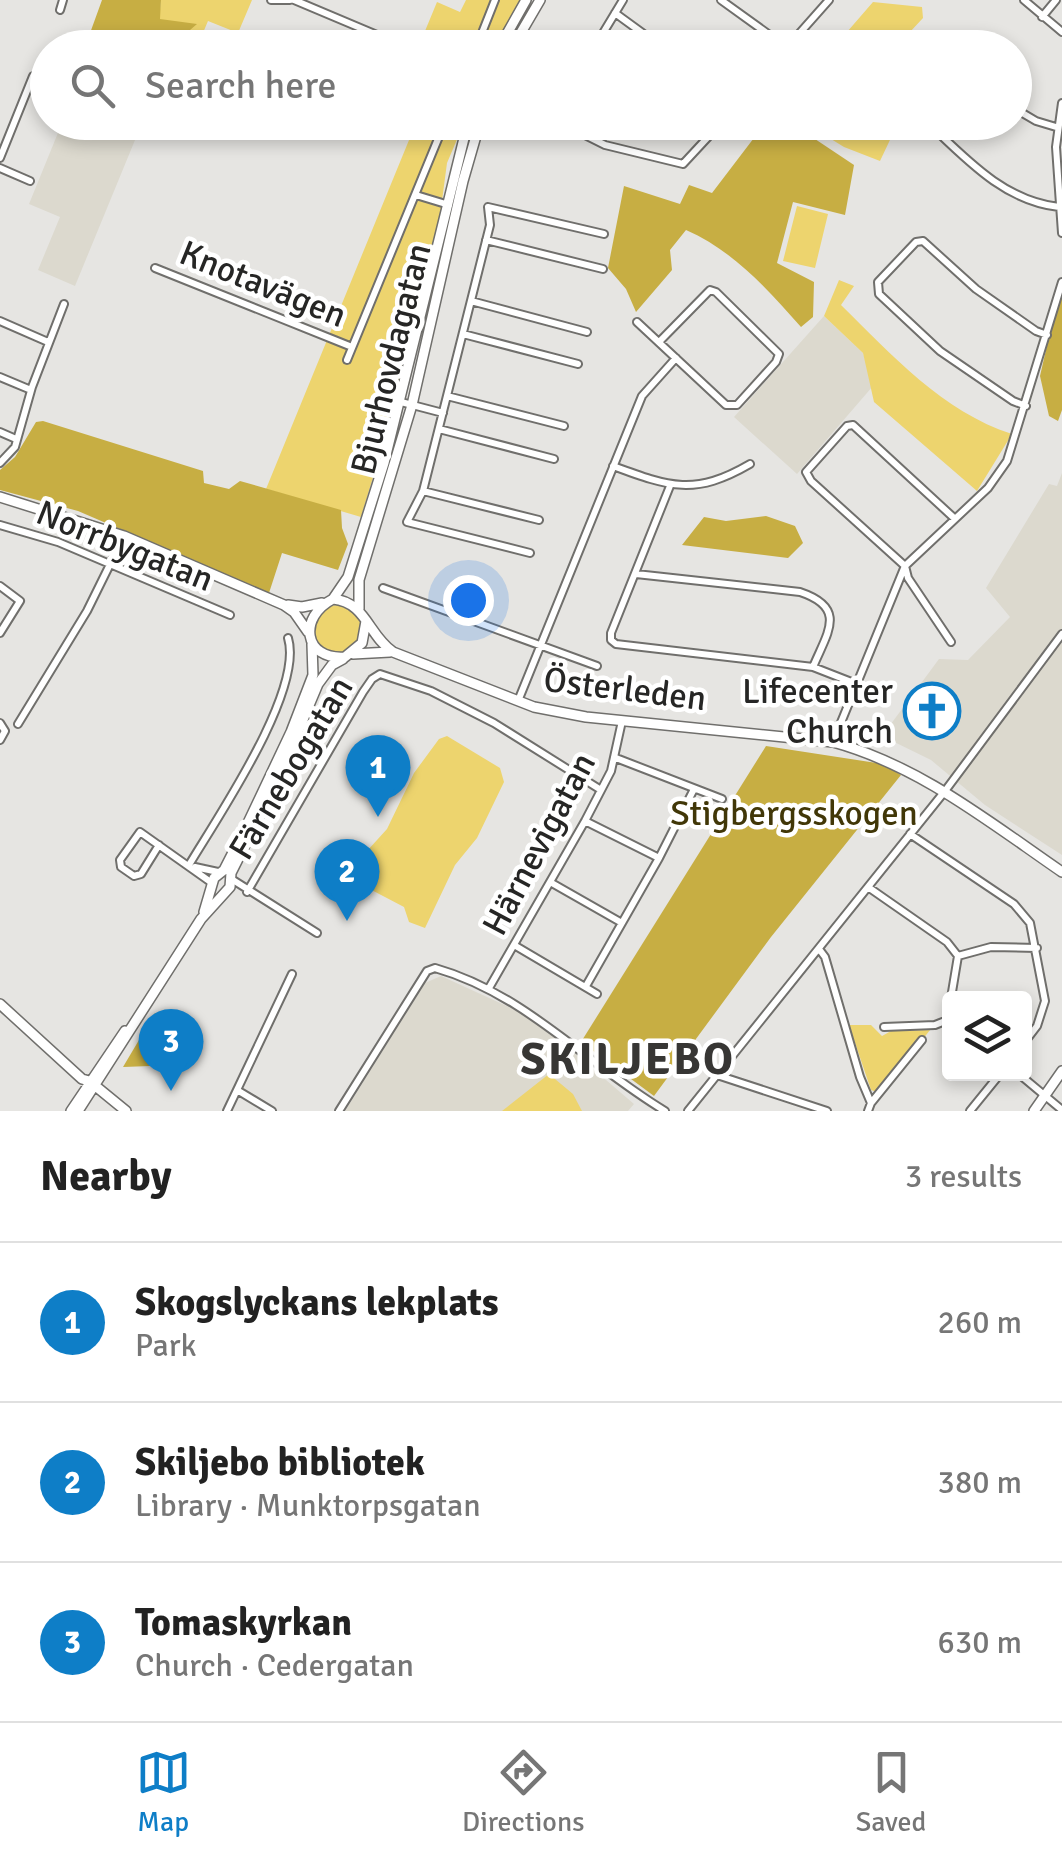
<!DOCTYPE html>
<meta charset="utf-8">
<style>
:root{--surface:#fff;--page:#f6f6f6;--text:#222;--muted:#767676;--line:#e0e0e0;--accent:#0e7ec7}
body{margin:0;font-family:Signika,sans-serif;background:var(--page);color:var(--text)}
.controls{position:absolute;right:30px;bottom:30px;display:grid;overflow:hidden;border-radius:10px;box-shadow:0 5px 15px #0003}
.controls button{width:90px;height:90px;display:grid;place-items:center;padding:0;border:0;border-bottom:2px solid var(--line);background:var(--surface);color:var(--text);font:50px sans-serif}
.you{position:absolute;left:468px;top:600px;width:35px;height:35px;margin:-25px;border:8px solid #fff;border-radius:50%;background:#1a73e8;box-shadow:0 0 0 15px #1a73e833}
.badge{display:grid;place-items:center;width:65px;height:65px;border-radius:50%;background:var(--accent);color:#fff;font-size:32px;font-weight:700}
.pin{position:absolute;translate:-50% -82px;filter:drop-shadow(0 2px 5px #0008)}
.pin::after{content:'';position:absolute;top:52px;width:35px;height:30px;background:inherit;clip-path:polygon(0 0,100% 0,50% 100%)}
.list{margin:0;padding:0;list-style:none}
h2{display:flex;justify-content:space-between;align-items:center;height:130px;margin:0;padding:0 40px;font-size:42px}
h2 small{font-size:32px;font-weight:400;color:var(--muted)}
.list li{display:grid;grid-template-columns:65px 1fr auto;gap:30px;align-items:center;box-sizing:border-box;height:160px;padding:0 40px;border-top:2px solid var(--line)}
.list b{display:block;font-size:38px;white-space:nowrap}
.list p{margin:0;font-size:32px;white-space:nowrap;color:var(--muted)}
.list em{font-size:32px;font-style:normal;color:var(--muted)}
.icon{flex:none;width:55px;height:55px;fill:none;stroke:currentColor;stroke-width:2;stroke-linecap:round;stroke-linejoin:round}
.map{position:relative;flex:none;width:1062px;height:1111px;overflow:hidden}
.search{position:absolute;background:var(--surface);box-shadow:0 5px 15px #0003;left:30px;right:30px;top:30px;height:110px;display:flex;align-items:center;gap:25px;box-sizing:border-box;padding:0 35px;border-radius:55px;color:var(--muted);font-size:38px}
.sheet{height:610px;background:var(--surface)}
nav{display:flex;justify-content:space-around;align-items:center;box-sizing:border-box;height:140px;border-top:2px solid var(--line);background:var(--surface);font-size:28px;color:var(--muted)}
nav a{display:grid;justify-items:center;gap:5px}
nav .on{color:var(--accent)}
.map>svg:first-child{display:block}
.built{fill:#dcd9ce}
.green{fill:#edd46e}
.forest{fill:#c7ae43}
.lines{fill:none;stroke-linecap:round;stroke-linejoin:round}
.street-casing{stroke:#706f6c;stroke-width:10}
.secondary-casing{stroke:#706f6c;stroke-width:12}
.street{stroke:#fff;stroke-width:6}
.secondary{stroke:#fff;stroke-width:9}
.labels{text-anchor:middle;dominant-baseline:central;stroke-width:9;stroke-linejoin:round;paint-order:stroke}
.street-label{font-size:35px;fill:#262625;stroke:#fff}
.poi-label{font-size:35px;fill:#262625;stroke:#fff;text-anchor:end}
.park-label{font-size:35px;fill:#413708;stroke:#fff}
.district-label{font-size:45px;font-weight:bold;letter-spacing:2.5px;fill:#373634;stroke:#fff}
</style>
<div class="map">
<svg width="1062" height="1111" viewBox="0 0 1062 1111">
<rect width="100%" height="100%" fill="#e6e5e2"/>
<path class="built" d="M62 123H142L75 286 38 270 60 217 29 204Z
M824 316 863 353 873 386 797 474 734 417Z
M1062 473V855L985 805 931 760 882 736 939 659 968 660 1010 617 986 588 1049 484 1057 486Z
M441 976 535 1019 634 1104 628 1111H345L425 983Z"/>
<path class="green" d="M161 0H252L238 33 208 21 197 47H166L167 37 190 30 159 19Z
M466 0H523L496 47 418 48 437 2 460 12Z
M873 2 922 7 923 18 896 47H834Z
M416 123H464L447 163 439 223 401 385 361 517 266 489Z
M805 123H898L880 161 844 147Z
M797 206 828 214 815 268 783 261Z
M839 280 854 286 841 305C891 354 943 412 1012 434L977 491 874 402 863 353 824 316Z
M314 629a24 24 0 1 1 48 0a24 24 0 1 1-48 0Z
M447 736 500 768 504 782 477 838 455 865 425 928 409 922 404 907 362 885 356 875 367 851 387 829 414 773 439 739Z
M849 1025H871L882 1036 891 1031 930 1030 923 1039 915 1040 916 1047 877 1092 871 1090Z
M549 1074 573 1094 582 1111H502Z"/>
<path class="forest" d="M102 0H161L160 19 197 24 190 30 168 37 166 47H85Z
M766 122 791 123 854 165 845 215 793 202 777 263 814 282 813 317 801 327C767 289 734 251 686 230L670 250 672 270 636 312 626 289 608 268 624 186 680 204 689 185 712 193Z
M1062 280V410L1058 421 1049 416 1040 376Z
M43 421 203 471 204 483 229 489 240 481 341 510 342 528 348 544 338 570 282 553 269 593 78 511 0 490V470L15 457 36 422Z
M766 516 795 526 803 543 788 558 682 545 704 517 726 521Z
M766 746 883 764 901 775 771 937 654 1096 581 1042Z
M155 1013 183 1033 188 1047 166 1044 167 1055 150 1066 123 1067Z"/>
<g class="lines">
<g class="street-casing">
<path id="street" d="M271 0H290
M294 0 408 48
M721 0 782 44H790L829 0
M1024 0 1062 32
M60 10 63 0
M615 13 663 48
M1042 17 1056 0
M476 48 495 0
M594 48 623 0
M1062 103 1056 147 1062 233
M1014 108 1036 121 1056 127
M559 122 605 145 683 164 722 122
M927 122C966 159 1004 201 1059 207
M0 158 33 76
M0 168 30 181
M416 195 449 205
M486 240 603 269
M155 268 352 347
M471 301 587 332
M0 321 48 342
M637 322 726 405H737L776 362 779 354 716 292 710 290 659 342
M463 334 578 364
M347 360 445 122
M0 377 31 390
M447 396 564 426
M401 402 443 413
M1026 406 1013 401 940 351 879 294 878 282 916 242 923 241 976 289 1036 331 1047 335
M439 429 554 459
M0 432 16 439
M0 463 15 447 32 387 64 304
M613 466C670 487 695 496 750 464
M670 486 611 633V640L616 644 813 667 854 683
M423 491 539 520
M0 525 58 542 230 615
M530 553 407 522 423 491 490 225 488 207 604 234
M636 574 800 592C848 608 827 633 813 667
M0 586 20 601 0 633
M383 588 597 666
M951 642 908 578 905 566 811 481 806 472 847 426 853 425 954 518
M518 701 642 396 676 358
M0 723 5 731 0 740
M18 724 87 611 124 536
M833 742 905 566 988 488 1007 461 1062 282
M616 758 722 799
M585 821 659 858
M910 834 1014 904 1030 923 1045 1001 1037 1026 1024 1043
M159 845 141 874 134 876 121 867 120 860 140 832 212 883
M189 865C217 818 304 691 288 638
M195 867 218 872
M233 880 317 933
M550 882 622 923
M868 887 947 942 958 956 991 947 1037 948
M247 892 363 692 372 679 380 674 431 691 494 723 601 790
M514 945 597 994
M819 949 825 957 860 1077 871 1103
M586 986 659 858 694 789
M489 988 585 821 611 771 622 721
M951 998 958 956
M948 1019 950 1008
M884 1027 935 1025 950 1019
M1019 1074 1062 1110
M717 1075 827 1111
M237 1090 272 1111
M227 1111 292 974
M339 1111 427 971 435 968C526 994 586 1064 665 1111
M688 1111 945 791 1062 634
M868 1111 871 1103 922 1040
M970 1111 1000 1074"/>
</g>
<g class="secondary-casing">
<path id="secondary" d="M499 48 526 0
M512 48 540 0
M0 497 124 536 284 605 294 612 308 632
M333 599 348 577 384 463 468 122
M288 605 302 607 322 603
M359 609V580L412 405 463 181 480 122
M366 621 362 643 345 657C303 660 298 617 333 599 366 602 368 635 393 652L534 707 586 717 833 742C920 766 989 822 1062 872
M353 654 390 652
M204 912 214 878 224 870 247 825 291 732 313 675 312 644
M0 1004 82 1079 89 1081
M93 1084 126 1111
M71 1111 125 1031
M78 1111 201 919 230 887 231 873 278 779 318 684 332 665 343 659
M1034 1111 1062 1071"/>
</g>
<use href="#street" class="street"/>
<use href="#secondary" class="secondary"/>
</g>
<defs>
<g id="church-ring" transform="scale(2.875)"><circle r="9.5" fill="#fff" stroke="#0e7ec7" stroke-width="1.5"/><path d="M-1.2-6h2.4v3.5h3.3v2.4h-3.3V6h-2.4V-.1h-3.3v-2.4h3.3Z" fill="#0e7ec7"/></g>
</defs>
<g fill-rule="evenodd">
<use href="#church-ring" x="932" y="711"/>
</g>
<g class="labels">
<g class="street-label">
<text transform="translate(263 284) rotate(22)">Knotavägen</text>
<text transform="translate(391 359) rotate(-76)">Bjurhovdagatan</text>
<text transform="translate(125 546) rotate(22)">Norrbygatan</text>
<text transform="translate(625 689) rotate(7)">Österleden</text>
<text transform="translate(291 768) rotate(-59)">Färnebogatan</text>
<text transform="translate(539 844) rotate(-62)">Härnevigatan</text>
</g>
<g class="poi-label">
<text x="893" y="691">Lifecenter<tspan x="893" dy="40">Church</tspan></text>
</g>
<g class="park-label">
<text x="794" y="813">Stigbergsskogen</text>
</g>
<g class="district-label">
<text x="628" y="1059">SKILJEBO</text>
</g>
</g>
</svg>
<div class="controls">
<button><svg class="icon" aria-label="layers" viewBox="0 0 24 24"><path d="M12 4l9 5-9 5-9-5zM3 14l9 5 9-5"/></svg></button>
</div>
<div class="you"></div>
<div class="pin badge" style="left:378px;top:817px">1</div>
<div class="pin badge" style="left:347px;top:921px">2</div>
<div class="pin badge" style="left:171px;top:1091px">3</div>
<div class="search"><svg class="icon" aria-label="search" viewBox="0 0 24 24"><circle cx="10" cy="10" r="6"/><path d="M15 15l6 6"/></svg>Search here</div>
</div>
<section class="sheet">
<h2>Nearby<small>3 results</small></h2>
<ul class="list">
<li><span class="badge">1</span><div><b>Skogslyckans lekplats</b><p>Park</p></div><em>260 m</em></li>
<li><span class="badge">2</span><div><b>Skiljebo bibliotek</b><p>Library · Munktorpsgatan</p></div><em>380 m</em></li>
<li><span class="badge">3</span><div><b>Tomaskyrkan</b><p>Church · Cedergatan</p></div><em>630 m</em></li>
</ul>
</section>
<nav>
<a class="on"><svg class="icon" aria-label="map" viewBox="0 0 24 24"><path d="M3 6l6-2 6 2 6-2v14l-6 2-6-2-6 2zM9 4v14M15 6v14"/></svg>Map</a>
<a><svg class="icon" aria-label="directions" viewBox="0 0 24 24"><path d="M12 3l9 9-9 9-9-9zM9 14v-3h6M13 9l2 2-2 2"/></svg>Directions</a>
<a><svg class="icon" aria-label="saved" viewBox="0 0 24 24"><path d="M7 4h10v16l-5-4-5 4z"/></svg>Saved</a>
</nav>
